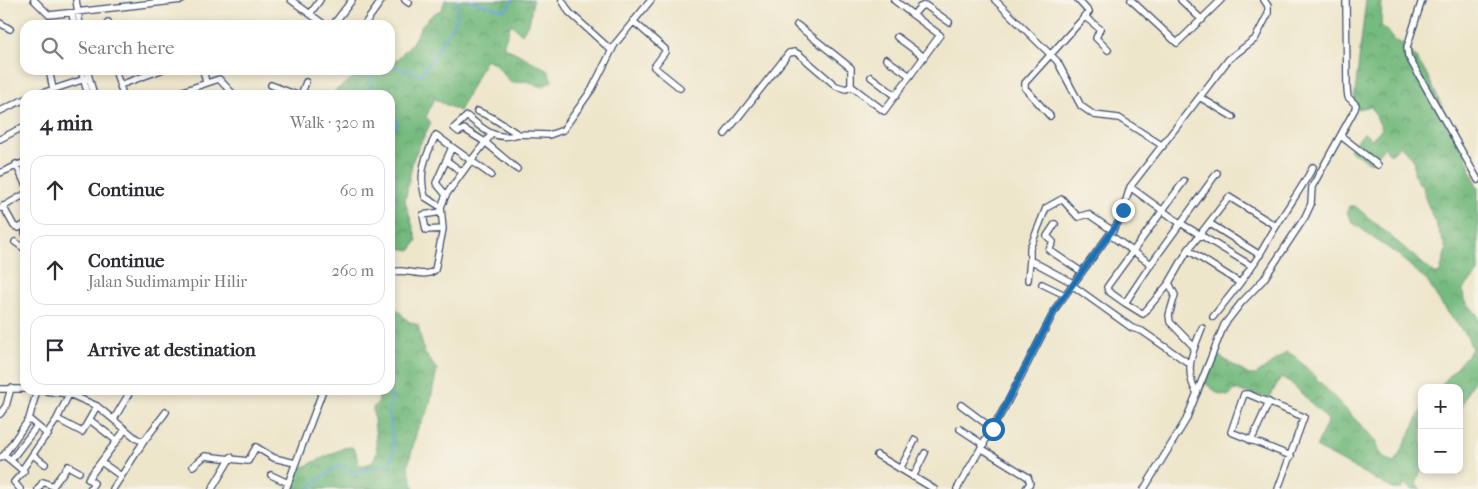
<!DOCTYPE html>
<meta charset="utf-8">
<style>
:root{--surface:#fff;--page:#f7f7f7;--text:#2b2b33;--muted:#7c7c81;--line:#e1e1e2}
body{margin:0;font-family:"IM FELL French Canon",serif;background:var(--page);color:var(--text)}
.controls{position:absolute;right:15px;bottom:15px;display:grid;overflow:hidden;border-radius:10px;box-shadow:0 2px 8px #0003}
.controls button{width:45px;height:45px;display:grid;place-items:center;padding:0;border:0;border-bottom:1px solid var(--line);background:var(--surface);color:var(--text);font:25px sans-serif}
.stop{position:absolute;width:15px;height:15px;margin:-11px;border:4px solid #1f6fb2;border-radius:50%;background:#fff}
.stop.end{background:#1f6fb2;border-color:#fff;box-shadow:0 1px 5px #0008}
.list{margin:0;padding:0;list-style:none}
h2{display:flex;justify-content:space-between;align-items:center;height:65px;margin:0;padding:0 20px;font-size:21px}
h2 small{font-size:16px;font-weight:400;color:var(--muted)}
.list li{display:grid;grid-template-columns:32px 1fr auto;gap:15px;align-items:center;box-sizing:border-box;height:70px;margin:0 10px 10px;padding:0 10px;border:1px solid var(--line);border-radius:15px}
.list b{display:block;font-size:19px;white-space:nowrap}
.list p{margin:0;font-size:16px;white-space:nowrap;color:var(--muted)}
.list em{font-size:16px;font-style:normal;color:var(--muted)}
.icon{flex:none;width:28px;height:28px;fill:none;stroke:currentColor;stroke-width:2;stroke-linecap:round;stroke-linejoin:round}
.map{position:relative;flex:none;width:1478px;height:489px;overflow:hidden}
.search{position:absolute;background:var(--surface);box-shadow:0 2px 8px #0003;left:20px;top:20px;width:375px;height:55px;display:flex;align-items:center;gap:12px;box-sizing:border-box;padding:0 18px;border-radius:15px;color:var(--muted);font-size:19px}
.panel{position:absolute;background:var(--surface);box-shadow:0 2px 8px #0003;left:20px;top:90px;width:375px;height:305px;border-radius:15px}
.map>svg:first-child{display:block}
.forest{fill:url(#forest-crowns);stroke:#48746e}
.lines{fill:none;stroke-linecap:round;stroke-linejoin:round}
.stream{stroke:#5da5d4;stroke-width:2}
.minor-casing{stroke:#3b4a6e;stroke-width:8}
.minor{stroke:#fff;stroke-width:5.5}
.route{stroke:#1f6fb2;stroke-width:6}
</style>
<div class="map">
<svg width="1478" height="489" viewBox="0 0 1478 489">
<defs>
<pattern id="forest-crowns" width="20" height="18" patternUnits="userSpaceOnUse" patternTransform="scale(1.25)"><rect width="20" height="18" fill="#74ba7e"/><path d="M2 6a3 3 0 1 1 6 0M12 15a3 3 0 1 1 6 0" fill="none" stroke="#5e986a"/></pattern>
</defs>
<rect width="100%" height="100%" fill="#f7f3e8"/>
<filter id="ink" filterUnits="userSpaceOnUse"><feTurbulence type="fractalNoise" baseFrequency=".02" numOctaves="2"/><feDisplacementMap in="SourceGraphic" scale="10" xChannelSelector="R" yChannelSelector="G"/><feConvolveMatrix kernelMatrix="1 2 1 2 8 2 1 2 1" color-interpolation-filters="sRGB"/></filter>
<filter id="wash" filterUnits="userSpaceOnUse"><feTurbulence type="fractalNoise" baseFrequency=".0096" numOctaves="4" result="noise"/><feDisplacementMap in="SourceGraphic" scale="20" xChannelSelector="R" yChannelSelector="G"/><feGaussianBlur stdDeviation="1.12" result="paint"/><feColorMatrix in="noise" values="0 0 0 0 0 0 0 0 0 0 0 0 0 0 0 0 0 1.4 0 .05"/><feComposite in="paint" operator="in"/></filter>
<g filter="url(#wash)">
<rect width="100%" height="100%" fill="#eee6cb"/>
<path class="forest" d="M445 0H533L530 20 522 34 511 24 503 46 548 70 552 81 542 87 527 81 511 83 496 65 486 59 459 111 434 99 426 117 431 122 413 159 405 201 417 240 411 250 399 248 390 262V176L393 173 390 164V95H334V92L354 77 382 75 390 70V67L412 43 422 25 432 15 442 9Z
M1366 0H1382L1381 25 1395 40 1408 47 1425 71 1465 154 1478 189V273L1463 289 1464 299 1478 316V375L1468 390 1459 415V388H1439L1472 349 1468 338 1442 305 1427 281 1398 255 1352 222 1347 212 1349 206H1355L1435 274 1440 273 1446 249 1425 198 1423 186C1414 181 1413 170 1414 160L1400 145 1391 155 1384 147 1371 163 1349 150 1364 133 1371 139 1382 129 1371 106 1358 109 1354 102Z
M390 302 408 321 418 325 424 352 437 370 429 408 417 430 408 466 414 489H289L299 469 344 448 352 447 356 452 358 465H366L373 462 377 451 373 408 379 401 377 392 358 390H390Z
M1287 352 1296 357 1375 440C1378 452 1383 459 1395 463L1422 409V466L1416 485 1421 489H1412L1404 484 1402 489H1393L1316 447 1328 420 1290 382 1281 377 1269 398 1235 390 1228 396 1219 394 1205 383 1211 362 1219 356 1249 375H1256Z"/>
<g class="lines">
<path class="stream" d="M468 0 503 10 509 7 512 0
M390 65 421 75 457 19V4L460 0
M373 95 371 91 370 76 380 70
M390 105 398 125 394 128 390 125
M307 489 337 466 355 472 388 464C389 463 392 458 393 457 395 449 390 423 389 413 389 404 394 398 388 390"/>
</g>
</g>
<g filter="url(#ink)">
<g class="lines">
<g class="minor-casing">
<path id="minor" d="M34 0 49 15 182 0
M76 0 80 25
M291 0 325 25
M405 0 409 3
M562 0 569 12 611 50
M894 0 913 15 920 7 925 5 949 22
M995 0 1057 61 1081 106 1094 115 1119 118 1163 146
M1131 0 1177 43 1221 0
M1181 0 1202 20
M1422 0 1407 47 1408 56 1478 180
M72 13 74 25
M310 14 320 0
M1084 16 1100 29 1096 38 1108 50
M633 21 665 49V52L654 67 680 88
M108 22V25
M0 23 10 29
M333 25 352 0
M364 25 382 0
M797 25 851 68V86L884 111 940 35 913 15
M897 37 924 57
M886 59 910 76
M49 70 53 89
M81 70 88 95
M87 70 94 95
M115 70 123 95
M203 70 206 82
M871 77 896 96
M120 85 161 70
M271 85 297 95
M36 95 88 78
M171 95 219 79 234 95
M301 95 306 82
M1201 98 1233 117
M0 111 25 99
M477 111 491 117 518 134 549 135 563 130 592 89 615 44 651 0
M1050 116 1025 88V83L1089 12 1078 0
M725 134 789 53 795 52 800 55 836 86 846 89 851 86
M491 135C475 155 460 175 446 195L436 183 452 147 491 175
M1341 136 1378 165
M0 139 25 126
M446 160 462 172
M16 164 25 184
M517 169 485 142 464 129 459 132 454 128 467 116C483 129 496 142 518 134
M0 173 25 162
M1130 187 1177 221 1252 266C1262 252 1268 239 1277 225 1289 205 1302 188 1313 167
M3 206 14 226 19 228 25 224
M441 207 425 197C418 173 425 157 436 135L452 147
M1 208 25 194
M441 212 423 215 426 230 443 229
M1209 223 1260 255
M1055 224 1047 236 1053 242 1049 250 1082 272
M25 233V232
M1110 235 1151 264 1217 173
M15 242 25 249
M1188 250 1240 283 1252 266
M1151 264 1125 303 1143 314 1169 283 1188 250 1229 197 1276 226
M390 273C404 266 423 280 435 270L443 229 441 207 446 195
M1028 280 1030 260
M1073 283 1030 260V248L1046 208 1062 199 1078 217 1088 214 1113 231
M1169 283 1175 295 1169 315 1170 322 1194 347
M1042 284 1065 295
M1072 285 1132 328 1142 331 1190 364
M1125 303 1108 291 1107 287 1184 181
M1213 317 1240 283
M0 389H25
M37 390 69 394 57 419
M37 390 29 419 48 435
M72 390 69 394 97 406 137 439 144 441 166 412
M1197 393C1183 371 1193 350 1202 328
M961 405 993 429
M0 414 6 406 11 388
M114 419 131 390
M90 420 117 441
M960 429 984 445
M1251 441 1269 402
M981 448 1028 477 1030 483 1026 489
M4 455 29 419
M33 455 45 464
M877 455 934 489
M0 458 4 455 22 470
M11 460 37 426
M101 462 121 476
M193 466 205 456 248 461 256 447 274 458 295 463
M900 469 915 440
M271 475 288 483
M913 477 925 453
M20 489 14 482 24 471 22 470 57 419 82 432 97 406
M38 489 43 482 53 486 68 466 79 472
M90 489 94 483 88 479 125 430
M113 489 144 441
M212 489 231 457
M286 489 323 390
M957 489 1006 405 1057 306 1120 220 1130 187 1229 59 1255 39 1268 14V6L1264 0
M1144 489 1186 420 1224 325 1241 303 1264 279 1305 217 1311 204 1312 187 1355 109 1356 105 1348 97 1347 89 1346 0
M1278 489 1304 417 1248 394H1244L1231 432 1291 456"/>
</g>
<use href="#minor" class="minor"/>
</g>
</g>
<g class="lines" filter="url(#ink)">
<path class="route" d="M993 429 1057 306 1120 220 1123 210"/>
</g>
</svg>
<div class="controls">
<button>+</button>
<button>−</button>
</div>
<div class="stop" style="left:993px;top:429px"></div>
<div class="stop end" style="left:1123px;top:210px"></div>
<div class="search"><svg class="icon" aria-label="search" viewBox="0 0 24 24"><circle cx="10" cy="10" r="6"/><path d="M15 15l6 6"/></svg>Search here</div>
<section class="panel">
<h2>4 min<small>Walk · 320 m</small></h2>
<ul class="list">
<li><svg class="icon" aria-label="ahead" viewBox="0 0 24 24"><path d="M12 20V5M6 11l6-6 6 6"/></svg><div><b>Continue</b></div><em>60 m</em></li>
<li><svg class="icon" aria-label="ahead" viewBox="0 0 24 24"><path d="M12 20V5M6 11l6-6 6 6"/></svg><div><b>Continue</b><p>Jalan Sudimampir Hilir</p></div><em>260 m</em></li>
<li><svg class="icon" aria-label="arrive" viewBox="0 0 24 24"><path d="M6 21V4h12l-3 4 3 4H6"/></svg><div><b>Arrive at destination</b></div></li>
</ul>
</section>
</div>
